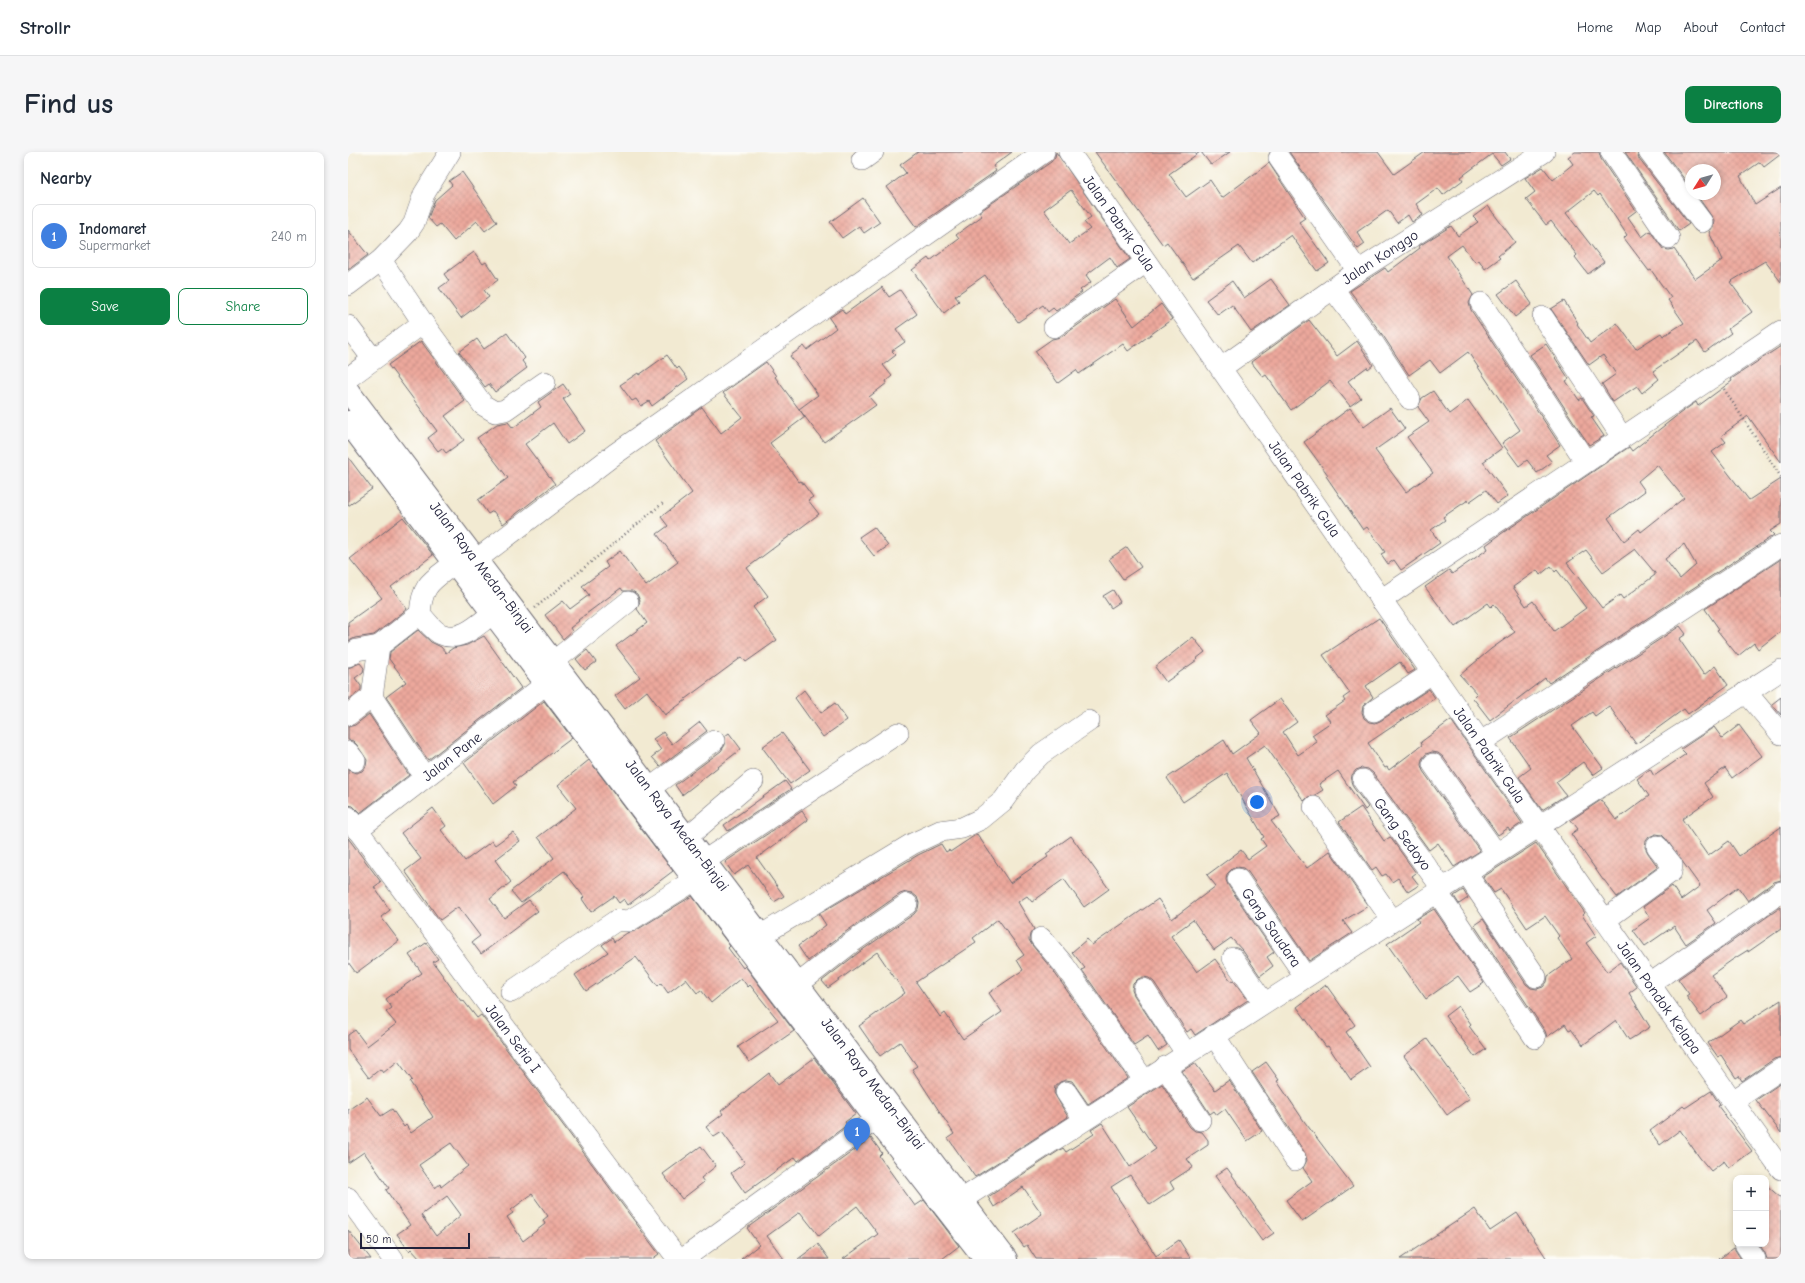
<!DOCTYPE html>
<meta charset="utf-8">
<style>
:root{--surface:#fff;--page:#f6f6f7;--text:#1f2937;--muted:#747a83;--line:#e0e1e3;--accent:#0b8043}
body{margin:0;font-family:"Comic Neue",sans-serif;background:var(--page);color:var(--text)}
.controls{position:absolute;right:12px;bottom:12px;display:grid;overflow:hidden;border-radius:8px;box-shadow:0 2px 6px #0003}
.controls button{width:36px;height:36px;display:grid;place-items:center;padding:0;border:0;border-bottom:1px solid var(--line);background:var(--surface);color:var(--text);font:20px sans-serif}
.compass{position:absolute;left:1337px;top:12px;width:36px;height:36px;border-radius:50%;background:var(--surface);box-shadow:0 2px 6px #0003;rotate:233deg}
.scale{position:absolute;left:12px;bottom:10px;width:110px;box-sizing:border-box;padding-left:4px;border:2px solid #22223b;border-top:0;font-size:11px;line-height:14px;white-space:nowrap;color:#22223b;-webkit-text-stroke:3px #fdfcf7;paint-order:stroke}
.you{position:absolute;left:909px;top:650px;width:14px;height:14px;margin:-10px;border:3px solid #fff;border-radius:50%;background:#1a73e8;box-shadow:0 0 0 6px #1a73e833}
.badge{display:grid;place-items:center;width:26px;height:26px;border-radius:50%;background:var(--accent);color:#fff;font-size:13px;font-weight:700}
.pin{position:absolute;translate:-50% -33px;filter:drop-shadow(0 1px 2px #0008)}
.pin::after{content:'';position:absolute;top:21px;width:14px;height:12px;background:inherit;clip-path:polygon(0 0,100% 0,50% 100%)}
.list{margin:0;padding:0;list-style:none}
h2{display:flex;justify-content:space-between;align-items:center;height:52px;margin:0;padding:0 16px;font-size:17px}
h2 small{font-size:13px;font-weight:400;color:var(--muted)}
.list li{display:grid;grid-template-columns:26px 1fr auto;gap:12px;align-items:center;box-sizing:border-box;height:64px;margin:0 8px 8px;padding:0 8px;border:1px solid var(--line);border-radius:8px}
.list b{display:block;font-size:15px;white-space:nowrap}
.list p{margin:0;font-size:13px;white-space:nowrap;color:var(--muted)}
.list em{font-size:13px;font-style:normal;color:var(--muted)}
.actions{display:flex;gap:8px;padding:12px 16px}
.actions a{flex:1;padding:9px 0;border:1px solid var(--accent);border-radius:8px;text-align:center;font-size:14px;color:var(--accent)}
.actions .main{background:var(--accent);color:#fff}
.map{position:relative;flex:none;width:1433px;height:1107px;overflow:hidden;border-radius:8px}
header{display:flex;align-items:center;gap:24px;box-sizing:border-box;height:56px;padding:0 20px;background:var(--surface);border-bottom:1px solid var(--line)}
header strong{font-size:19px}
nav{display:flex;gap:22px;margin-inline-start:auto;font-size:14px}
.intro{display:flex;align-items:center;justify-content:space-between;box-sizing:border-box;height:96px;padding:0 24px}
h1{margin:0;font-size:28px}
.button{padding:10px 18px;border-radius:8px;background:var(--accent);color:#fff;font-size:14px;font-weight:700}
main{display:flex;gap:24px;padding:0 24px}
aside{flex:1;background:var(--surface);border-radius:8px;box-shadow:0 2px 6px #0003}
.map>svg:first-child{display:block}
.building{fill:url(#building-cross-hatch);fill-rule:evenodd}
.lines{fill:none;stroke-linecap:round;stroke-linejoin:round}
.minor-casing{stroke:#6b6870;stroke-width:22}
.highway-casing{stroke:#6b6870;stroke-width:24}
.path{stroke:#6b6870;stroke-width:2.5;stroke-dasharray:1 3;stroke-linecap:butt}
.minor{stroke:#fff;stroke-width:21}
.highway{stroke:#fff;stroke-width:22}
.labels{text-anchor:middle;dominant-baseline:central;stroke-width:3;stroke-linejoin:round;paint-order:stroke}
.street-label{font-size:15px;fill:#22223b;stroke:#fdfcf7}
</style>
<header>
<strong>Strollr</strong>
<nav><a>Home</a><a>Map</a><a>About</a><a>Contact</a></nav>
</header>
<div class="intro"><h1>Find us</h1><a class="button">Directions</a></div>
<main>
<aside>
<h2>Nearby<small></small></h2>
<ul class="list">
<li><span class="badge" style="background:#3f7fe0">1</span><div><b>Indomaret</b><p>Supermarket</p></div><em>240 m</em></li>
</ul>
<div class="actions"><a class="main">Save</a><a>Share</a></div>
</aside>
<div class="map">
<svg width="1433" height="1107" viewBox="0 0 1433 1107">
<defs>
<pattern id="building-cross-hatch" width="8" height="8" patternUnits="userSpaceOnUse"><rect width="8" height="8" fill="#eca89c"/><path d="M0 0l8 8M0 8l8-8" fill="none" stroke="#ca9087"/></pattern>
</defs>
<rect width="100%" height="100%" fill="#fdfcf7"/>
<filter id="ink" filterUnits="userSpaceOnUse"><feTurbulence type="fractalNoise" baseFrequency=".025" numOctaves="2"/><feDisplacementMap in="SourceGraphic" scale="8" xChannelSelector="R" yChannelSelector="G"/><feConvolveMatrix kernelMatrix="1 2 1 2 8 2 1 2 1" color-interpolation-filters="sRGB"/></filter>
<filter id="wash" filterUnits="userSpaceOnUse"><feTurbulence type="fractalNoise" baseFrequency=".012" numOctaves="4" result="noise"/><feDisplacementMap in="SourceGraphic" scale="16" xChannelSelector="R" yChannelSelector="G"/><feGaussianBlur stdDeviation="0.9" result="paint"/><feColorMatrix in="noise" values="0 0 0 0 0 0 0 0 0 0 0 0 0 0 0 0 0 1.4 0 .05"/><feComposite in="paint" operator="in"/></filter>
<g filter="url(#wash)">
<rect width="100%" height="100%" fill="#f2ead2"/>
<g id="blocks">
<path class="building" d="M570 0H664L645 14 648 19 568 75 539 35 558 21 552 13Z
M708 0 782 107 769 116 762 105 738 123 743 130 732 138 734 140 708 159 705 156 700 160 695 153 670 170 637 123 607 144 611 149 596 161 564 118 580 106 582 109 611 87 608 83 634 64 631 60 703 10 707 5ZM723 38 743 65 736 70 742 77 721 92 696 58Z
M747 0H852L821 22 838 45 862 28 874 46 921 11 957 66 951 70 981 111 969 119 943 83 904 111 891 94 845 126 819 90 815 93Z
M853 0H882L863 13Z
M941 0H1030L1046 22 1077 0H1157L1162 7 1153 13 1144 2 1113 25 1115 28 1095 43 1090 36 1068 52 1075 63 1064 70 1060 63 1049 71 1040 58 1009 80 1017 92 1010 97Z
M1227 0H1251L1253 7 1288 59 1280 65 1294 85 1302 79 1315 97 1321 98 1326 97 1347 127 1374 108 1361 80 1365 75 1366 68 1348 42H1367V18H1343V36L1316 0H1433V2L1416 15 1412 10 1392 24 1407 53 1433 36V130L1417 109 1382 130 1404 160 1380 177 1383 181 1357 200 1349 189 1305 219 1311 227 1294 241 1289 234 1265 250 1254 232 1268 222 1255 203 1241 213 1203 157 1216 149 1230 171 1229 172 1242 191 1269 171 1288 197 1313 181 1315 184 1336 171 1320 148 1323 146 1303 118 1301 119 1276 86 1279 83 1252 42 1250 44 1246 39 1218 61 1256 110 1240 122 1227 105 1229 103 1203 69 1198 73 1178 47 1187 40 1177 26 1195 15 1205 28 1225 12 1220 5Z
M1277 0H1289L1291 7 1341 72 1331 79Z
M114 20 149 70 137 79 129 69 106 89 92 72 88 75 80 66 87 48 104 33 101 29Z
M515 46 532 70 516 81 511 74 494 86 482 70Z
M1140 54 1167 90 1150 104 1152 106 1137 117 1131 108 1127 110 1114 93 1099 104 1125 143 1121 151 1123 158 1212 293 1198 303 1204 310 1189 321 1179 308 1171 314 1154 291 1172 278 1120 200 1092 221 1082 208 1061 223 1036 185 1002 139 1037 116 1040 120 1072 96 1071 94 1103 74 1110 84 1130 70 1125 65Z
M0 78 20 103 0 118Z
M126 100 135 112 138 110 150 128 136 138 141 145 113 166 91 136 101 129 96 122Z
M923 127 942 153 903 180 884 153 870 163 858 148 884 129 896 146Z
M1168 129 1184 152 1167 165 1150 142Z
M534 135 541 145 552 138 569 162 548 177 557 190 544 199 548 203 535 213 544 224 538 229 539 231 521 245 528 253 476 290 451 257 470 243 442 204 456 194 459 198 488 176 481 166 494 157 497 162Z
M767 147 786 174 813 152 824 167 780 199 775 192 731 222 728 218 710 231 687 199 704 187 713 185Z
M961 168 989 204 1009 189 1025 213 1020 217 1019 215 1000 229 1013 246 1002 254 982 229 943 258 918 223 915 225 903 210Z
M159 181 177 206 174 209 179 216 147 240 141 232 137 235 111 200 129 187 136 197Z
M73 189 117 249 97 264 116 288 98 301 94 296 90 299 80 286 89 279 40 213Z
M1198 192 1221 227 1218 229 1231 248 1234 246 1246 264 1243 265 1256 284 1241 293 1182 203Z
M1433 194V310L1400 264 1373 284 1378 290 1364 300 1401 348 1433 327V372L1422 379 1426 383 1201 531 1197 526 1142 568 1125 546 1129 542 1112 523 1143 497 1167 480 1146 452 1143 455 1140 451 1107 475 1077 435 1101 418 1104 422 1140 397 1138 393 1153 382 1281 295 1284 299 1331 262 1348 250 1350 254 1384 229 1383 227ZM1309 313 1336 346 1293 380 1291 377 1276 389 1260 366 1297 339 1290 329ZM1336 392 1348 413 1332 427 1317 407ZM1287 397 1307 421V423L1275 447 1272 443 1254 456 1219 411 1238 398 1255 420ZM1203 414 1207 420 1209 418 1238 456 1206 479 1185 449 1178 454 1165 435 1189 418 1192 423Z
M319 203 329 217 331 215 340 227 304 254 301 249 293 254 288 247 284 249 272 233 290 221 291 223Z
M418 210 428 224 427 225 457 265 422 291 451 330 453 329 465 345 460 348 471 362 399 416 420 444 405 455 429 488 398 510 394 505 337 547 338 548 317 563 299 539 277 557 267 544 292 525 268 494 299 471 289 457 292 449 289 442 284 439H275L273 436 230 468 231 469 222 476 224 479 215 487 197 463 215 449 222 457 241 443 234 434 260 415 257 410 272 399 298 434 330 410 309 382 320 374 313 365 344 341 307 289 354 255 373 281 394 265 375 241Z
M215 232 222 242 215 247 237 279 219 292 205 271 177 292 207 332 155 372 145 359 140 362 130 348 160 326 129 286 149 272 160 270 165 276 193 255 190 250Z
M1085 239 1101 262 1120 248 1154 296 1135 310 1160 344 1149 352 1138 338 1121 350 1120 348 1095 365 1097 368 1083 378 1092 391 1053 418 1046 408 1040 412 1033 402 1037 400 1019 375 1015 378 978 324 980 323 956 290 1002 256 1016 275 1042 256 1057 277 1027 298 1058 340 1085 321 1059 285 1081 270 1070 255 1074 246Z
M0 305 24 337 0 354Z
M55 365 85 403 43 435 59 457 26 483 7 486 1 489 0 470 34 446 2 407Z
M526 375 540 394 526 404 511 385Z
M779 395 793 415 775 427 761 407Z
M1433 407V479L1410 497 1406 491 1390 504 1369 478 1371 477 1357 457Z
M765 438 772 450 763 456 755 444Z
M1031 466 1067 518 1060 522 1052 510 1018 534 1025 545 1015 554 1014 560 1016 566 1021 570 1027 571 1032 569 1081 537 1087 546 1020 591 1037 616 1039 615 1041 618 1074 593 1073 590 1103 568 1174 671 1162 679 1160 676 1150 683 1095 605 1090 601 1084 600 1078 602 1074 607 1073 613 1075 619 1132 699 1106 715 1090 691 1081 698 1025 621 1020 617 1014 616 1008 618 1004 623 1003 629 1005 635 1020 655 1017 658 990 619 971 632 975 638 967 643 960 645 956 649 917 593 898 606 932 664 923 669 959 716 982 699 1020 754 995 769 1004 781 961 809 900 720 895 716 889 715 884 717 879 722 878 728 880 733 926 800 919 805 925 814 912 824 895 799 883 786 866 798 845 768 823 784 849 820 867 807 883 829 885 828 900 848 847 883 843 877 839 880 806 830 801 826 795 825 790 827 785 832 784 838 786 843 819 893 810 899 800 884 786 893 734 818 737 816 724 800 739 787 744 793 810 747 824 767 868 734 859 723 893 698 900 707 918 694 913 687 916 685 879 621 835 650 819 626 876 588 884 602 913 581 903 568 932 547 949 570 935 580 950 603 969 590 964 583 983 570 977 563 997 549 995 546 1002 541 975 503Z
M1332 474 1338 482 1331 487 1356 523 1367 514 1380 533 1340 562 1336 557 1288 592 1261 554 1247 564 1244 560 1224 574 1255 616 1245 623 1235 610 1208 630 1218 643 1194 658 1171 625 1183 616 1162 586Z
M70 478 83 490 93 495 98 501 105 496 119 493 136 484 173 536 80 608 38 545 58 530 41 507 42 500Z
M845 485 857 500 848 507 849 508 818 530 807 515Z
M239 498 248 510 237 518 228 507Z
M12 511 16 516 15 520 7 526 13 534V538L0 548V516Z
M456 538 473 561 487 551 499 568 475 585 447 546Z
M1433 545V563L1424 552Z
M196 549 224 586 165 630 168 634 145 652 116 611Z
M21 562 61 623 12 661 5 654 0 653V618L8 621 14 619 18 614 19 608 9 593 5 589 0 588V575L7 573Z
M352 570 359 579 312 614 304 605 313 598 305 587 315 580 324 592Z
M1391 573 1414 604 1384 626 1377 616 1356 631 1365 645 1334 667 1360 704 1381 689 1391 704 1433 675V728L1426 730 1400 749 1390 735 1359 758 1368 771 1338 792 1326 774 1297 794 1285 778 1302 766 1295 755 1324 734 1333 748 1352 734 1318 687 1314 683 1308 682 1301 685 1298 689 1297 695 1300 701 1310 715 1269 745 1256 728H1255L1223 682 1230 677 1223 668 1253 648 1268 668 1301 644 1289 627 1302 617 1306 624 1338 602 1333 597 1366 575 1374 586Z
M381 581 393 597 334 643 327 633 373 599 377 593V584Z
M434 581 462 618 442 632 414 595Z
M241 608 325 719 280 753 276 747 271 751 266 744 243 760 234 747 236 745 216 719 173 751 163 739 206 706 190 685 228 656 210 633Z
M437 629 443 637 380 679 376 673Z
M1013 655 1036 689 1042 685 1068 721 1064 724 1071 733 1060 740 1050 726 1044 730 1038 722 1034 724 1028 715 1024 718 991 670Z
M85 656 98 674 93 678 117 709 144 689 147 693 165 680 172 689 147 708 163 730 142 747 156 766 181 748 190 759 133 802 124 790 132 784 110 755 92 768 57 719 73 707 53 681Z
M454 659 460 668 409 706 436 744 426 750 400 713 386 723 377 710Z
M629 682 662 731 700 705 698 702 723 684 761 737 736 755 716 727 684 750 679 744 670 750 686 777 682 782 681 788 684 793 706 820 780 926 740 952 724 929 718 928 712 930 707 934 706 941 720 965 627 1025 600 986 606 982 564 917 569 914 552 890 532 904 511 874 557 841 529 800 480 836 474 829 510 801 566 762 570 757 571 751 569 745 564 741 558 740 552 742 496 781 460 809 450 794 478 773 471 762 570 703 593 692 598 700 601 698 602 700ZM650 767 676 803 669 808 675 818 641 841 654 860 615 887 597 861 592 865 568 830 628 790 625 786Z
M0 686 33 730 26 735 42 758 33 765 51 789 8 821 0 810Z
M1188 691 1237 761 1234 763 1248 784 1238 791 1259 820 1272 810 1289 835 1281 841 1302 875 1281 888 1268 868 1235 893 1223 877 1221 878 1217 872 1199 885 1197 879 1126 773 1135 767 1178 832 1183 836 1189 837 1195 835 1199 830 1200 824 1224 807 1209 786 1211 784 1197 764 1179 776 1153 737 1146 741 1135 725Z
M1115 738 1120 746 1111 752 1106 744Z
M344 744 382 794 380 796 395 816 397 814 446 879 401 910 390 895 430 868 402 833 400 835 393 826 363 851 353 838 349 841 338 827 320 841 313 831 310 834 288 805 238 839 227 823 260 800 254 793 264 786 266 790 279 781 287 779Z
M1433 755V777L1400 800V798L1384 808 1363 823 1379 845 1353 864 1338 844 1341 842 1330 827Z
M1086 757 1136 831 1122 840 1110 824 1078 847 1039 792 1071 770 1069 767Z
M78 791 90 807 85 810 113 849 115 848 129 866 133 863 311 1102 304 1107H72L63 1097 61 1099 49 1082 62 1073 38 1038 41 1036 16 1000 0 1011V958L19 945 33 964 44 957 56 975 58 973 63 981 85 965 62 930 64 928 50 909 35 921 32 917 21 926 0 898V883L7 878 19 894 48 872 38 860 44 856 38 847 74 821 61 803ZM103 991 120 1014 93 1035 92 1032 87 1036 71 1013ZM184 1042 200 1064 195 1068 197 1072 175 1089 159 1065 165 1061 163 1058ZM99 1044 113 1063 88 1084 73 1063Z
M978 833 1007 873 998 880 1022 915 1003 928 980 894 978 895 949 855Z
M1433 848V905L1426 907 1394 929 1391 924 1388 926 1373 903 1370 905 1360 891 1392 868 1395 872Z
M1110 854 1123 872 1121 874 1138 897 1127 905 1097 864Z
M1079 887 1122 946 1099 963 1056 904Z
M466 906 508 962 497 970 499 973 450 1009 447 1005 397 1041 383 1021 397 1011 374 980 366 985 358 975 375 962 373 959 421 921 430 933Z
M918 910 931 928 929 929 956 969 1005 1034 954 1070 938 1048 964 1029 955 1016 959 1008 957 1001 904 920Z
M847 911 867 938 881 928 914 979 899 989 877 957 869 963 866 959 862 962 834 919Z
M1433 931V981L1408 948Z
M814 932 842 975 847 979 854 980 860 988V993L839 1007 845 1015 822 1030 826 1037 802 1053 782 1023 763 1035 808 1104 831 1088 843 1107H688L679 1093 676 1095 666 1081 694 1062 675 1035 646 1055 640 1045 715 996 718 1000 746 982 743 978 754 971 782 1015 808 997 779 955Z
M1363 939 1372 953 1370 954 1404 999 1381 1016 1376 1009 1363 1019 1352 1006 1332 978 1312 993 1302 979 1335 954 1337 956Z
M523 986 534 1001 531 1004 567 1054 576 1048 611 1094 594 1107H495L530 1082 509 1054 471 1084 452 1060 419 1084 436 1107H393L411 1093 399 1076Z
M353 994 368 1014 353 1026 356 1030 334 1047 315 1022Z
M879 1016 926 1081 914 1089 867 1024Z
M1418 1033 1433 1046V1107H1419L1417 1101 1411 1092H1418Z
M1127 1057 1142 1079 1169 1061 1199 1107H1052Z
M0 1078 23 1107H0Z
M470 1092 481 1107H450Z
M1386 1096 1393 1107H1371Z"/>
</g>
</g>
<g filter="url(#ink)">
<use href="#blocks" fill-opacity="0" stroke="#6b6870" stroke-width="1"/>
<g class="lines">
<g class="minor-casing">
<g id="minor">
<path id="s1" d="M721 0C960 338 1192 681 1433 1017"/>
<path d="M1263 0 1321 86"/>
<path d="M1301 0 1354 70"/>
<path d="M931 6 1010 119"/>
<path d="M514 8 525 0"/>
<path d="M33 108 75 171 135 253 147 260 157 258 197 230"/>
<path d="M0 133 33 108 60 80 66 71 76 42 102 0"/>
<path d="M985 137 1026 192 1062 247"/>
<path d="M1133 151 1238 310"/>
<path d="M1195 165 1274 285"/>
<path d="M0 174 25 207"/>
<path d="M706 175 798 110"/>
<path id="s2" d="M873 216 1010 119 1196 0"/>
<path d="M0 226 75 171"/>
<path d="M128 408 267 302 696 0"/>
<path d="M107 411C84 429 74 431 72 462 78 468 85 479 93 482 112 491 131 472 145 461"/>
<path d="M1033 448 1433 179"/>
<path d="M0 504 9 498 31 494"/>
<path d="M205 510 280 450"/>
<path d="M1398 540 1433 582"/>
<path d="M1026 559 1084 521"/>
<path d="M0 563 24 545"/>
<path d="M1133 590 1433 393"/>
<path d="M0 600 7 609"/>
<path d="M1085 612 1148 701"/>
<path d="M70 615 24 545 31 494 72 462"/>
<path id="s3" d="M1015 628 1094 736"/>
<path d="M301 637 366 589"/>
<path d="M966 655 1044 768"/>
<path id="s4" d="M0 665 330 1107"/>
<path id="s5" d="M9 678 198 532"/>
<path d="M338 686 405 629"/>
<path d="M356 709 550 581"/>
<path d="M1118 721 1188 825"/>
<path id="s6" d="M890 727 957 824"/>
<path d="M1089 740 1187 886"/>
<path d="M1257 768 1323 720 1324 713 1309 694"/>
<path d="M412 784 564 692 592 679 614 676 633 667 655 649 677 618 693 602 741 569"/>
<path d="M693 786 716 813 796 928"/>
<path d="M885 806 916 851"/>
<path d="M1302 832 1433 740"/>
<path d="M449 833 503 791 559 752"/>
<path d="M796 837 838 901"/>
<path d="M163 840 269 768 281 769 347 728"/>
<path d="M866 883 947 1008"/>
<path d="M817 915 852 968"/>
<path d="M718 940 736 967"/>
<path d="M1385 949 1433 917"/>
<path d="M0 1046 45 1107"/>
<path d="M599 1057 1433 518"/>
<path d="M1397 1092 1407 1107"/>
<path d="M335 1107 528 967"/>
</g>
</g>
<g class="highway-casing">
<g id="highway">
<path id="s7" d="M0 239 658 1107"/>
<path d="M0 270 528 967 637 1107"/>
</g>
</g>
<path class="path" d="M1376 237 1433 325
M187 456 315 351"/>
<use href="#minor" class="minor"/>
<use href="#highway" class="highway"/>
</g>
</g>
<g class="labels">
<g class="street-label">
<text stroke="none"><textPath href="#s1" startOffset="87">Jalan Pabrik Gula</textPath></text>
<text stroke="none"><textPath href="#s2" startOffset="194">Jalan Konggo</textPath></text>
<text stroke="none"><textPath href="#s1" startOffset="411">Jalan Pabrik Gula</textPath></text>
<text stroke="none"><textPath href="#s7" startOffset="221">Jalan Raya Medan-Binjai</textPath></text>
<text stroke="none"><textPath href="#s1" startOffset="735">Jalan Pabrik Gula</textPath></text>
<text stroke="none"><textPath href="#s5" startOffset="120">Jalan Pane</textPath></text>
<text stroke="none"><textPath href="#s7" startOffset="545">Jalan Raya Medan-Binjai</textPath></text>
<text stroke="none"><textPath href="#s3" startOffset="67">Gang Sedoyo</textPath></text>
<text stroke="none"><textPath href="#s6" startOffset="59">Gang Saudara</textPath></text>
<text stroke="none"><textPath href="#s1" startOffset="1031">Jalan Pondok Kelapa</textPath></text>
<text stroke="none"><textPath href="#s4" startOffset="276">Jalan Setia I</textPath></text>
<text stroke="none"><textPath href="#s7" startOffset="869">Jalan Raya Medan-Binjai</textPath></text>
</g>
</g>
</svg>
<div class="controls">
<button>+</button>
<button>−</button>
</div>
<svg class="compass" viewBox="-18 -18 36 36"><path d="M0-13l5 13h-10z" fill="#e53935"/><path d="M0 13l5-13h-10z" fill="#747a83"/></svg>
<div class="scale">50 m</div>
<div class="you"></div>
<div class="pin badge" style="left:509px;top:999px;background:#3f7fe0">1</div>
</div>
</main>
